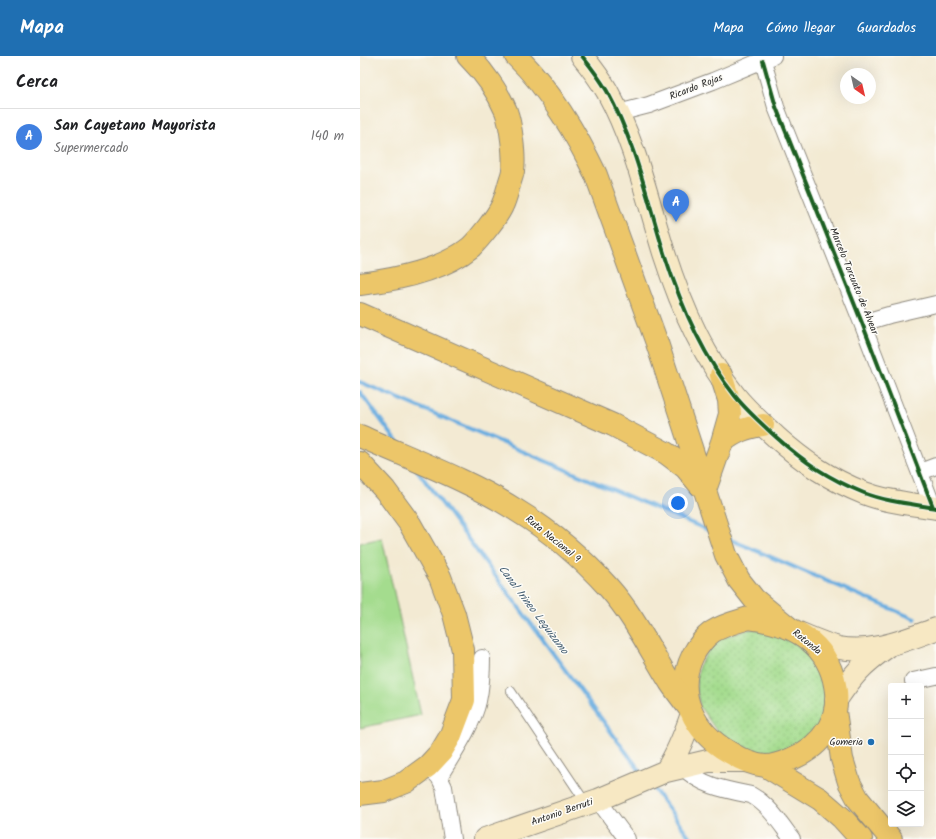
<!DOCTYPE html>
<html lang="es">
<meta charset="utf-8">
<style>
:root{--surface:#fff;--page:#f6f6f6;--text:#202124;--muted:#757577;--line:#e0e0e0;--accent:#1f6fb2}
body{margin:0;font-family:Kalam,sans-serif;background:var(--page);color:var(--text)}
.controls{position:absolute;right:12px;bottom:12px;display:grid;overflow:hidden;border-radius:4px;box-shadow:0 4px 16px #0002}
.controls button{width:36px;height:36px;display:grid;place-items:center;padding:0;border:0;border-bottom:1px solid var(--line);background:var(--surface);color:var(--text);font:20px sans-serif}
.compass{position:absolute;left:480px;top:12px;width:36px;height:36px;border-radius:50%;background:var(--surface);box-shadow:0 4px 16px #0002;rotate:146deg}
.you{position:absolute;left:318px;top:447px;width:14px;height:14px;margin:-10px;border:3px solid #fff;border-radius:50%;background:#1a73e8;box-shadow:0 0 0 6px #1a73e833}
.badge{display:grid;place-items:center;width:26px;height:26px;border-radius:50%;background:var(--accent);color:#fff;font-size:13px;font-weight:700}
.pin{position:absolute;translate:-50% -33px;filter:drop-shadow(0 1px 2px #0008)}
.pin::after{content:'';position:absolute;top:21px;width:14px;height:12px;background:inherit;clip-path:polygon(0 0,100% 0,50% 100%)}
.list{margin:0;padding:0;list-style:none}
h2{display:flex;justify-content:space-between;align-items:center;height:52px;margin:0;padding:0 16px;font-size:17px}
h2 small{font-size:13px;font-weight:400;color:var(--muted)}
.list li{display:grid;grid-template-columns:26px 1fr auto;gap:12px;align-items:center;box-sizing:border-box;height:56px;padding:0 16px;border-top:1px solid var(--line)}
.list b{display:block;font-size:15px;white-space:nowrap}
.list p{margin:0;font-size:13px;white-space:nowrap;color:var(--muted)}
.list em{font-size:13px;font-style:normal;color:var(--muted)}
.icon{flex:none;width:22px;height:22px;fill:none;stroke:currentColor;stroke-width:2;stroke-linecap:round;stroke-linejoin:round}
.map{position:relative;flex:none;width:576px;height:783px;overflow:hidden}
header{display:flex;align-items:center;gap:24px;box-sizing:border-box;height:56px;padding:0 20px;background:var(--accent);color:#fff}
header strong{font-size:19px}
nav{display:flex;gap:22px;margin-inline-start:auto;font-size:14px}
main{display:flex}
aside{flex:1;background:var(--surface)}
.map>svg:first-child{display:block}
.park{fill:url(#park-dots);stroke:#68845c}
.garden{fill:#a4dc8e;stroke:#68845c}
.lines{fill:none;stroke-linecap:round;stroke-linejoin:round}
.stream{stroke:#6caee0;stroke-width:4}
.lane-casing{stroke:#8f8a7f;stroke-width:10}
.street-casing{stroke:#8f8a7f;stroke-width:18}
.secondary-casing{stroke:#8f8a7f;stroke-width:24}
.primary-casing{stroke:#8f8a7f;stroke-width:24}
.highway-casing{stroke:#8f8a7f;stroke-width:24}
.lane{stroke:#fff;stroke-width:8}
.street{stroke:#fff;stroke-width:16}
.secondary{stroke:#f7e8c3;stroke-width:22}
.primary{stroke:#ecc669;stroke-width:22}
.highway{stroke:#ecc669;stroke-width:22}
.cycleway-casing{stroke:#fdfcf7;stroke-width:6}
.cycleway{stroke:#1b5e20;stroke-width:4}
.poi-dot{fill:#1f6fb2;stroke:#fdfcf7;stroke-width:1.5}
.labels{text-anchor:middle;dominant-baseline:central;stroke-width:3;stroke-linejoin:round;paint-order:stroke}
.street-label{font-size:10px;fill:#2b2b2b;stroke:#fdfcf7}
.poi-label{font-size:10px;fill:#2b2b2b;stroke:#fdfcf7;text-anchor:end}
.water-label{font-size:11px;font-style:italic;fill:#455f73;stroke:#fdfcf7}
</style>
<header>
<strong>Mapa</strong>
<nav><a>Mapa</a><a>Cómo llegar</a><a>Guardados</a></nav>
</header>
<main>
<aside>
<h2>Cerca<small></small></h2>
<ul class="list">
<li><span class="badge" style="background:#3f7fe0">A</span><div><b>San Cayetano Mayorista</b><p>Supermercado</p></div><em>140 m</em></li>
</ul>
</aside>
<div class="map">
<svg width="576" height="783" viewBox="0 0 576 783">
<defs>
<pattern id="park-dots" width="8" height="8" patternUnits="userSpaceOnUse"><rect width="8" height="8" fill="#a4dc8e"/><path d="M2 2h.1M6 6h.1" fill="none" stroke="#8dbd7b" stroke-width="1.8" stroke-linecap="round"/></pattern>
</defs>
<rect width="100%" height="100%" fill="#fdfcf7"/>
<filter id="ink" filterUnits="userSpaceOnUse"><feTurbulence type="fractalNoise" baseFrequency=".025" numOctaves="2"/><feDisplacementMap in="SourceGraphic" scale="8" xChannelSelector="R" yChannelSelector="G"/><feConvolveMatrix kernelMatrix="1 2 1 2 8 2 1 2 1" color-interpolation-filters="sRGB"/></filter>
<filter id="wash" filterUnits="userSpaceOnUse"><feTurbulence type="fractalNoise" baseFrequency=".012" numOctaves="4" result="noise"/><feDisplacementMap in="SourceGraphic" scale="16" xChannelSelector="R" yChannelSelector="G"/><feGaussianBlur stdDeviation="0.9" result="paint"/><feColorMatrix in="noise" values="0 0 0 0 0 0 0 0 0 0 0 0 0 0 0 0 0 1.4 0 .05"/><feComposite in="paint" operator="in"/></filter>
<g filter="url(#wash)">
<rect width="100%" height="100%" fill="#f3ead3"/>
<path class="park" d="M390 573H402L425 581 446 594 467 623V657L452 682 417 698H409L392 695 371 684 356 674 340 651 336 631 339 610 350 592 361 582Z"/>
<path class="garden" d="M22 482 61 659 0 672V487Z"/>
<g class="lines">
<path class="stream" d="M0 326 350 475
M0 336 38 387
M57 414 283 719
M369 483 555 563
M291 729 331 783"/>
</g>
</g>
<g filter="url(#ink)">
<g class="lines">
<g class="lane-casing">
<path id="lane" d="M151 635 226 747"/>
</g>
<g class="street-casing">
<path id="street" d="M403 5 416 51 502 267 573 451
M258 57 289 49 353 25 413 0
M502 267 529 259 576 248
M560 416 576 410
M553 625 576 620
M323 711C341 730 366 734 391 739 409 749 420 767 432 783
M72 714 79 721 84 731 92 783
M79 721C92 699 113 669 118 645 121 631 122 616 122 602
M238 744 267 783"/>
</g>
<g class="secondary-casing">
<path id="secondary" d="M222 0C231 11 240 23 247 35 275 86 287 142 304 197 320 247 342 299 375 340 387 355 402 368 416 381 444 406 469 423 504 437 527 446 552 448 576 452
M441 578C453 583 466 589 479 592 513 598 545 584 576 573
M476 644C493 619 502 608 527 591
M306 715C318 697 325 678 332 658
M125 783 238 744 306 715 348 705H384"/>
</g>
<g class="primary-casing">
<path id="primary" d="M389 562C430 567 467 585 475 629 478 644 476 659 468 673 459 687 447 697 431 703 424 706 414 710 405 710 392 709 380 703 369 696 334 676 314 637 333 599 337 591 345 581 352 576 363 569 376 566 389 562Z
M475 655 482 703 489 726 498 743 531 783
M406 710 460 743 482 762 501 783"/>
</g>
<g class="highway-casing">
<path id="highway" d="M156 0C188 31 217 79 236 119L297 287 366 499 379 524 394 543 428 571
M0 228C35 224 83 214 111 191 120 182 137 161 142 150 145 144 147 136 149 129 150 125 152 120 153 115 155 100 151 69 146 55 138 36 123 15 108 0
M0 258 253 369 306 397 326 412 340 429
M0 380C51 403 109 424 156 454 189 474 223 503 249 532 274 560 290 594 310 626 316 635 323 644 330 653
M362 386C377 375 384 372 403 369
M0 407 25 434 50 468 80 521 94 558 103 594 104 644 90 681 81 696 68 710 46 726 24 735 0 738
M345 434 362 386 370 358 369 344 361 319"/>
</g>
<use href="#lane" class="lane"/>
<use href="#street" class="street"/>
<use href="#secondary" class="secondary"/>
<use href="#primary" class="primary"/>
<use href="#highway" class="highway"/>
<g class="cycleway-casing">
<path id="cycleway" d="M222 0C231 11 240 23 247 35 275 86 287 142 304 197 320 247 342 299 375 340 387 355 402 368 416 381 444 406 469 423 504 437 527 446 552 448 576 452
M403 5 416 51 502 267 573 451"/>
</g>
<use href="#cycleway" class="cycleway"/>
</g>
</g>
<circle class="poi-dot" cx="511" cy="686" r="4"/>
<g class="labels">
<g class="street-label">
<text transform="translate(336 31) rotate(-21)">Ricardo Rojas</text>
<text transform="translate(494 225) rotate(68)">Marcelo Torcuato de Alvear</text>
<text transform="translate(193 483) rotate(39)">Ruta Nacional 9</text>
<text transform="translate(447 586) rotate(39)">Rotonda</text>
<text transform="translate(202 756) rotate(-19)">Antonio Berruti</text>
</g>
<g class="poi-label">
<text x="503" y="686">Gomeria</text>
</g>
<g class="water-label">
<text transform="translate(173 554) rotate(53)">Canal Irineo Leguizamo</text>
</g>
</g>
</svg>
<div class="controls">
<button>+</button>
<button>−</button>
<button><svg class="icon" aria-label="locate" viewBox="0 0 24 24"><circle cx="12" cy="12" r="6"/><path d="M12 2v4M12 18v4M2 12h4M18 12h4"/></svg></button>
<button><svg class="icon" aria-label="layers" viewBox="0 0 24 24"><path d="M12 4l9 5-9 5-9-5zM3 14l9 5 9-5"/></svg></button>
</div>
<svg class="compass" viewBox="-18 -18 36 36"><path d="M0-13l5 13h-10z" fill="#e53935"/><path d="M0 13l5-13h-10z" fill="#757577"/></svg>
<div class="you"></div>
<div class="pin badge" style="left:316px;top:166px;background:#3f7fe0">A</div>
</div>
</main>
